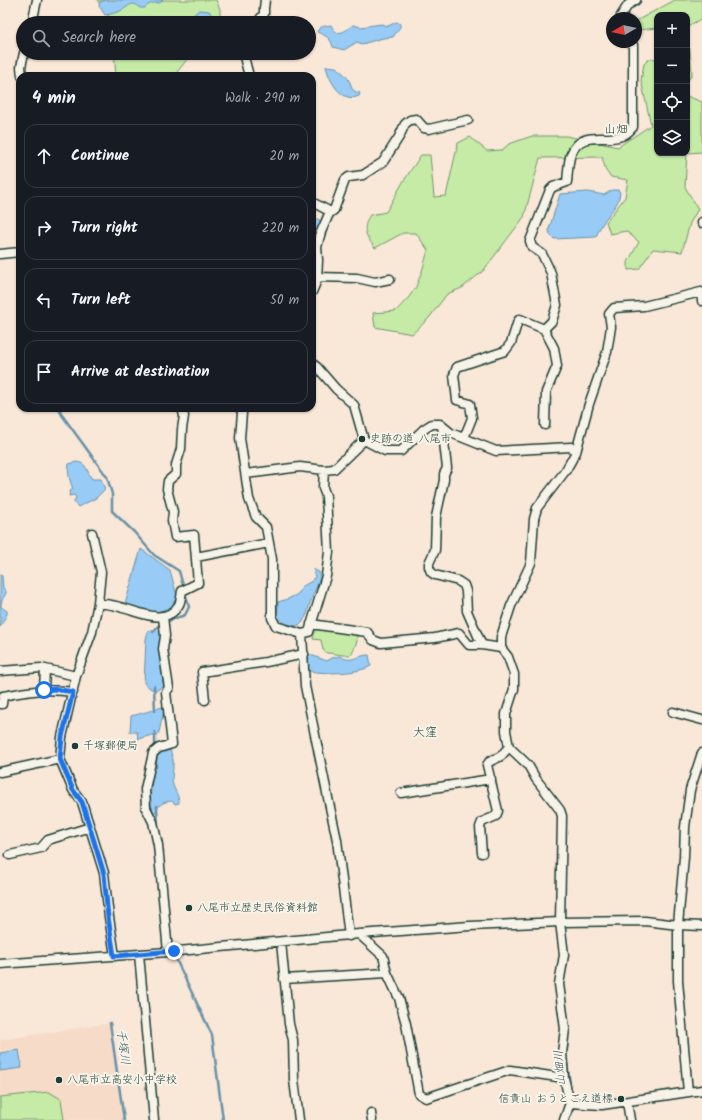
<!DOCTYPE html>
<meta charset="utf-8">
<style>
:root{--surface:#171b24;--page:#242831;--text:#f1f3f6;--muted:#9ea1a6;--line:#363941}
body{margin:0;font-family:Kalam,"Klee One",sans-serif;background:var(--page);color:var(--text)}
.controls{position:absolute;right:12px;top:12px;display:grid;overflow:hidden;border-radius:8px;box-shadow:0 1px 3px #0004}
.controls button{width:36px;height:36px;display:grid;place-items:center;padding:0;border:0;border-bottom:1px solid var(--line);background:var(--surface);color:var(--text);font:20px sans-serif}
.compass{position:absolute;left:606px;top:12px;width:36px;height:36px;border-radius:50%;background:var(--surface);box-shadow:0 1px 3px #0004;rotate:261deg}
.stop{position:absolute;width:12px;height:12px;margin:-9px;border:3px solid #1a73e8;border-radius:50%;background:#fff}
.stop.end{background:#1a73e8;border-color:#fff;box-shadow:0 1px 4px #0008}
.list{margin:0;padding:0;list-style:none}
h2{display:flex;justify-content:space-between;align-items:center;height:52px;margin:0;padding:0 16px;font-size:17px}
h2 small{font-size:13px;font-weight:400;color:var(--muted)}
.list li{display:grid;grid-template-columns:26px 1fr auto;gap:12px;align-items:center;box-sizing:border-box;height:64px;margin:0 8px 8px;padding:0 8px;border:1px solid var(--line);border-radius:12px}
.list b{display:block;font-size:15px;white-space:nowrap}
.list em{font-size:13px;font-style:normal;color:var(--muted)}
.icon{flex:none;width:22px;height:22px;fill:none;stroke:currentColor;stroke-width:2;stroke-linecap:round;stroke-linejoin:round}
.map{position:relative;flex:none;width:702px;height:1120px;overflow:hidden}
.search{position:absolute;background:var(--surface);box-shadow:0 1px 3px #0004;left:16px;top:16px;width:300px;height:44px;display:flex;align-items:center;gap:10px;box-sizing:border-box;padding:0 14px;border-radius:22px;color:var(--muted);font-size:15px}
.panel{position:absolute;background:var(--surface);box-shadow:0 1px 3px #0004;left:16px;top:72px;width:300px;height:340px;border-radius:12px}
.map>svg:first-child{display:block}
.built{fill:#f6dbc8}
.green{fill:#c5eba6;stroke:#72946d}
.water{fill:#98cbf6;stroke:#6892a8}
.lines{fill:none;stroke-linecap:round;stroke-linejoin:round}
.stream{stroke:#6892a8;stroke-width:2.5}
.minor-casing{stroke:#1f3d34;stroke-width:11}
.minor{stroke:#f7f3e8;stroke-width:8}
.route{stroke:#1a73e8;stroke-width:5}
.poi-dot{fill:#1f3d34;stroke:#f7f3e8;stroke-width:1.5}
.labels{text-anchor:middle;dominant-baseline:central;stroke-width:4;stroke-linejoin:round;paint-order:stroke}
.poi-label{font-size:11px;fill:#1f3d34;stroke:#f7f3e8;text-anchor:start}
.neighbourhood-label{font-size:12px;fill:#1f3d34;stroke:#f7f3e8}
.water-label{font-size:12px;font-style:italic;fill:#37595b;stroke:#f7f3e8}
</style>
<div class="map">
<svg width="702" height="1120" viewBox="0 0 702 1120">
<rect width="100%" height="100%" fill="#f9e7d7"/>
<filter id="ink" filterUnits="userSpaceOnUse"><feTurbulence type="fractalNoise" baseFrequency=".025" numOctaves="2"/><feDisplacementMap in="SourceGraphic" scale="8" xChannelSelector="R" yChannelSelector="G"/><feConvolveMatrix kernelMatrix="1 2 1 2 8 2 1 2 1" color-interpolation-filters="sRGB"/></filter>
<g filter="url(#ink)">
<path class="built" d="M110 1023 124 1120H0V1040Z"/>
<path class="green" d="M97 0H216L220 9V23H110L108 15Z
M675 0H702V18L687 27V15H657V28L638 30 636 28V21Z
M687 42 690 50 692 74 687 82Z
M114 53H192L174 76H116Z
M657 58V153H687V96L702 102V152L687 153 685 187 698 209 690 223 682 252 653 249 639 269 628 270V262L639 242 626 231 610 234 606 222 625 197 628 180 611 177 606 171 602 157 540 158 524 217 483 271 462 288 447 294 429 318 412 334 375 327 373 313 396 311 409 297 416 287 423 268 428 250 416 233H403L375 248C366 236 361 229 370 215L386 212 403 182 421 155H430L434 197 446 196 458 143 470 137 487 151 502 150 509 144 532 136H566L618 147 651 125 641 80 644 64 648 60Z
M316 627 356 631 357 641 352 654C344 657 336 653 327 653L323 650 321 640 313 639Z
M49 1092 61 1099 64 1120H0V1097Z"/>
<path class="water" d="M106 0H163L160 3C155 2 147 4 145 8H140L135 4C129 4 129 6 124 9 122 11 109 15 105 15L99 6 100 2Z
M199 10 209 11 211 14 209 18V21L206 23 204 17 201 16 194 20 193 23H184Z
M397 22 400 24V27L393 37 383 38 362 44 357 42 344 50 333 47C331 38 325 35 317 32 319 26 325 26 331 25 332 27 333 29 335 31 340 36 349 28 353 25L361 27 381 24 388 26Z
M326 66 336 67C344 74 350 78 352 89L356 92 360 93 359 96C342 104 329 81 326 66Z
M612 190H618L620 192C619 206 609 212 603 223 600 227 598 232 596 237L554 239 550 235 549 229 560 194 588 192 604 195Z
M312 216 321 221 312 250Z
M76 462C88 463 86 471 92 479H101L105 489 96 498 78 507 74 502 76 497 74 495 69 496 70 491 73 489C70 481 67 473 69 464Z
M141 549 170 570 177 596 172 607 157 612 125 604Z
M313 569 319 572 320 578 310 603 307 614 302 623 297 626 287 624 280 620 277 615 278 602 288 599 298 594 303 586 312 581 315 577Z
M0 575 2 576 3 588 6 591C6 597 1 597 1 607L7 611V614L0 627Z
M151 630H157L161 632 162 637 159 647 164 686 157 690 151 689 144 683 146 639 148 632Z
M308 654 327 661 332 658 340 656C350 664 358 655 369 655L371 666C357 674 325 674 310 671L308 668Z
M162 707 164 710 159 732 157 735H152L138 739 137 732H130L131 716C140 714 153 710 162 707Z
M170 750C172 755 174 761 173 765 173 773 171 778 173 785 175 791 179 796 179 803L175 804 172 801C161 802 159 805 154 814 146 795 154 776 157 757L160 753Z
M19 1050 22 1068 0 1071V1053Z"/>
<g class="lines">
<path class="stream" d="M59 408 62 415 107 477 112 494V511L134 532 154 555 179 571 189 607 185 615 160 624 153 632
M154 686 155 711
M155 732V747
M156 756V767
M157 806 158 829
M173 953 212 1035 223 1120
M110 1023 124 1120
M566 1056 568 1040
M567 1063 571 1092
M569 1120 574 1108 573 1105"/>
<g class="minor-casing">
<path id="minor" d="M622 18 621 16 628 5 636 0
M32 23 37 0
M257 23 264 14V8L265 0
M243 53 249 76
M22 76 21 67 24 53
M312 202 331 212
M702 223V222
M0 254 20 252
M317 277 357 278 375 282 390 279
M312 292 317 280 318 260 317 247 321 232 329 214 334 210 345 180 349 177 363 175 383 162 399 137 405 124 410 120 416 119 424 128 429 129 468 120
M544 329 554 348 557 366 546 392 545 425
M312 363 317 367 336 389 354 405 364 440 385 451H401L424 429 432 424H440L451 433 496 451 571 447 576 452
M240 408 242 413 240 438 249 499 256 517 266 527 272 559V618L276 626 302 634 309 632 326 576 329 552 326 496 323 488 324 470
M442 426 447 468 444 474V480L436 517 435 550 429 563V567L431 572 435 575 458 581 464 585 466 591 467 611 482 645
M464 438 472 418 470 404 457 400 454 375 457 367 505 351 511 343 518 321 520 319 544 329 552 321 557 305 551 273 542 254 532 247 530 241 550 190 553 187 567 182C568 173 568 162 571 154 581 131 600 141 618 137 625 136 629 132 633 127V45L631 42
M246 474 300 467 324 470 334 469 364 440
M92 533 101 572 98 603 92 632 76 676 62 737 60 759 73 790 82 802 104 873 109 917 115 956
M196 557 269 543
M98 603C106 604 115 605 123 608 139 612 166 626 178 606 181 603 181 596 182 591L198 583 194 535 175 537 172 521 173 512 167 489 168 481 176 474V465L181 449 182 429 184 416 182 408
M163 616 165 636 163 649 169 688 166 692 172 744 159 748 153 753 145 789 146 808 153 822 158 845 168 952
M311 624 367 632 373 640 381 643 435 638 459 633 469 645H482L501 648
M302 634 305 686 328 798 337 840 349 936
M0 671 41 668 76 676
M44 690 45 669
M205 700 202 672 266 662 304 654
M0 704H2L3 696C29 691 47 688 73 692
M673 712 702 720
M0 772 60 759
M401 793 491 779
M482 853 480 827 482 822 496 816 498 811 487 765 489 762 501 756 509 747
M10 855 41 848 48 840 90 827
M359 934 383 956 387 973 399 998 406 1024 419 1094 426 1098 510 1070 564 1078
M281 942 289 1024 293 1040 294 1080 299 1120
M139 954 154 1120
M0 964 168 952 359 934 470 926 560 922 645 921 678 925 702 926
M284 979 387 973
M688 1092 678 981V925L684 857 685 827 690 790 702 753
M627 1102 630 1120
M570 1103 602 1105 702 1090
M371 1113 372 1120
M564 1120 570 1103 564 1078 562 1053 565 1029 559 984 564 955 560 922 562 816 560 810 536 779 528 765 509 747 506 731V714L514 689V674L508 657 501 648V637L511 606 531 563 534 519 537 508 566 470 576 452 589 404 607 352 611 327 609 314 614 308 644 306 701 292 702 301"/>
</g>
<use href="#minor" class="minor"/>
</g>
</g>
<g class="lines" filter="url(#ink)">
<path class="route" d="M44 690 55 689 73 692 62 737 60 759 73 790 82 802 104 874 108 917 114 956 174 951"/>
</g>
<g class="poi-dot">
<circle cx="362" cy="439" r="4"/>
<circle cx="75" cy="746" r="4"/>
<circle cx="189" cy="908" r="4"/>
<circle cx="59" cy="1080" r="4"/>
<circle cx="621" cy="1099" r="4"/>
</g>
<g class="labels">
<g class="poi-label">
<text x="370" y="439">史跡の道 八尾市</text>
<text x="83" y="746">千塚郵便局</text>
<text x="197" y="908">八尾市立歴史民俗資料館</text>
<text x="67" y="1080">八尾市立高安小中学校</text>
<text x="613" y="1099" text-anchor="end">信貴山 おうとごえ道標</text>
</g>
<g class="neighbourhood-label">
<text x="616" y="129">山畑</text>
<text x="425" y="732">大窪</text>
</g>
<g class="water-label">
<text transform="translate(123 1047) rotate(82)">千塚川</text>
<text transform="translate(560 1068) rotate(-95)">山畑川</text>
</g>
</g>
</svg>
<div class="controls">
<button>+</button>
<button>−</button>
<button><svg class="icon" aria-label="locate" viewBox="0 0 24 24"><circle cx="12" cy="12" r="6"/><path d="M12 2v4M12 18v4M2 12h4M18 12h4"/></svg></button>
<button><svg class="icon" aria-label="layers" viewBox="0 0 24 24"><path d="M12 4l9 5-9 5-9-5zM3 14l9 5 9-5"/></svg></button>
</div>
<svg class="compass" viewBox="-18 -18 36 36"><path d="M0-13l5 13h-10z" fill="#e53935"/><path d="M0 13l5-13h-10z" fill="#9ea1a6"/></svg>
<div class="stop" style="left:44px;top:690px"></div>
<div class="stop end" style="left:174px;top:951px"></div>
<div class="search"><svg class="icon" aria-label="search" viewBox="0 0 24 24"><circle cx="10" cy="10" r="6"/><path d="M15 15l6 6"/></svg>Search here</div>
<section class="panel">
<h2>4 min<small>Walk · 290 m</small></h2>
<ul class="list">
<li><svg class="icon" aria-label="ahead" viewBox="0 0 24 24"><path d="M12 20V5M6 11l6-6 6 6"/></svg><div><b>Continue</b></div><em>20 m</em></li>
<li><svg class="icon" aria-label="right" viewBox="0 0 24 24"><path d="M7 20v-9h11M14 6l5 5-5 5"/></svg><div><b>Turn right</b></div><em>220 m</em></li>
<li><svg class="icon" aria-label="left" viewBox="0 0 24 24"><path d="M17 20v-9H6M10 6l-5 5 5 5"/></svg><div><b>Turn left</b></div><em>50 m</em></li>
<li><svg class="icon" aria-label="arrive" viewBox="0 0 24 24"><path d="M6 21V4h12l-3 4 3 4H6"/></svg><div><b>Arrive at destination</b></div></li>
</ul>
</section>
</div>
